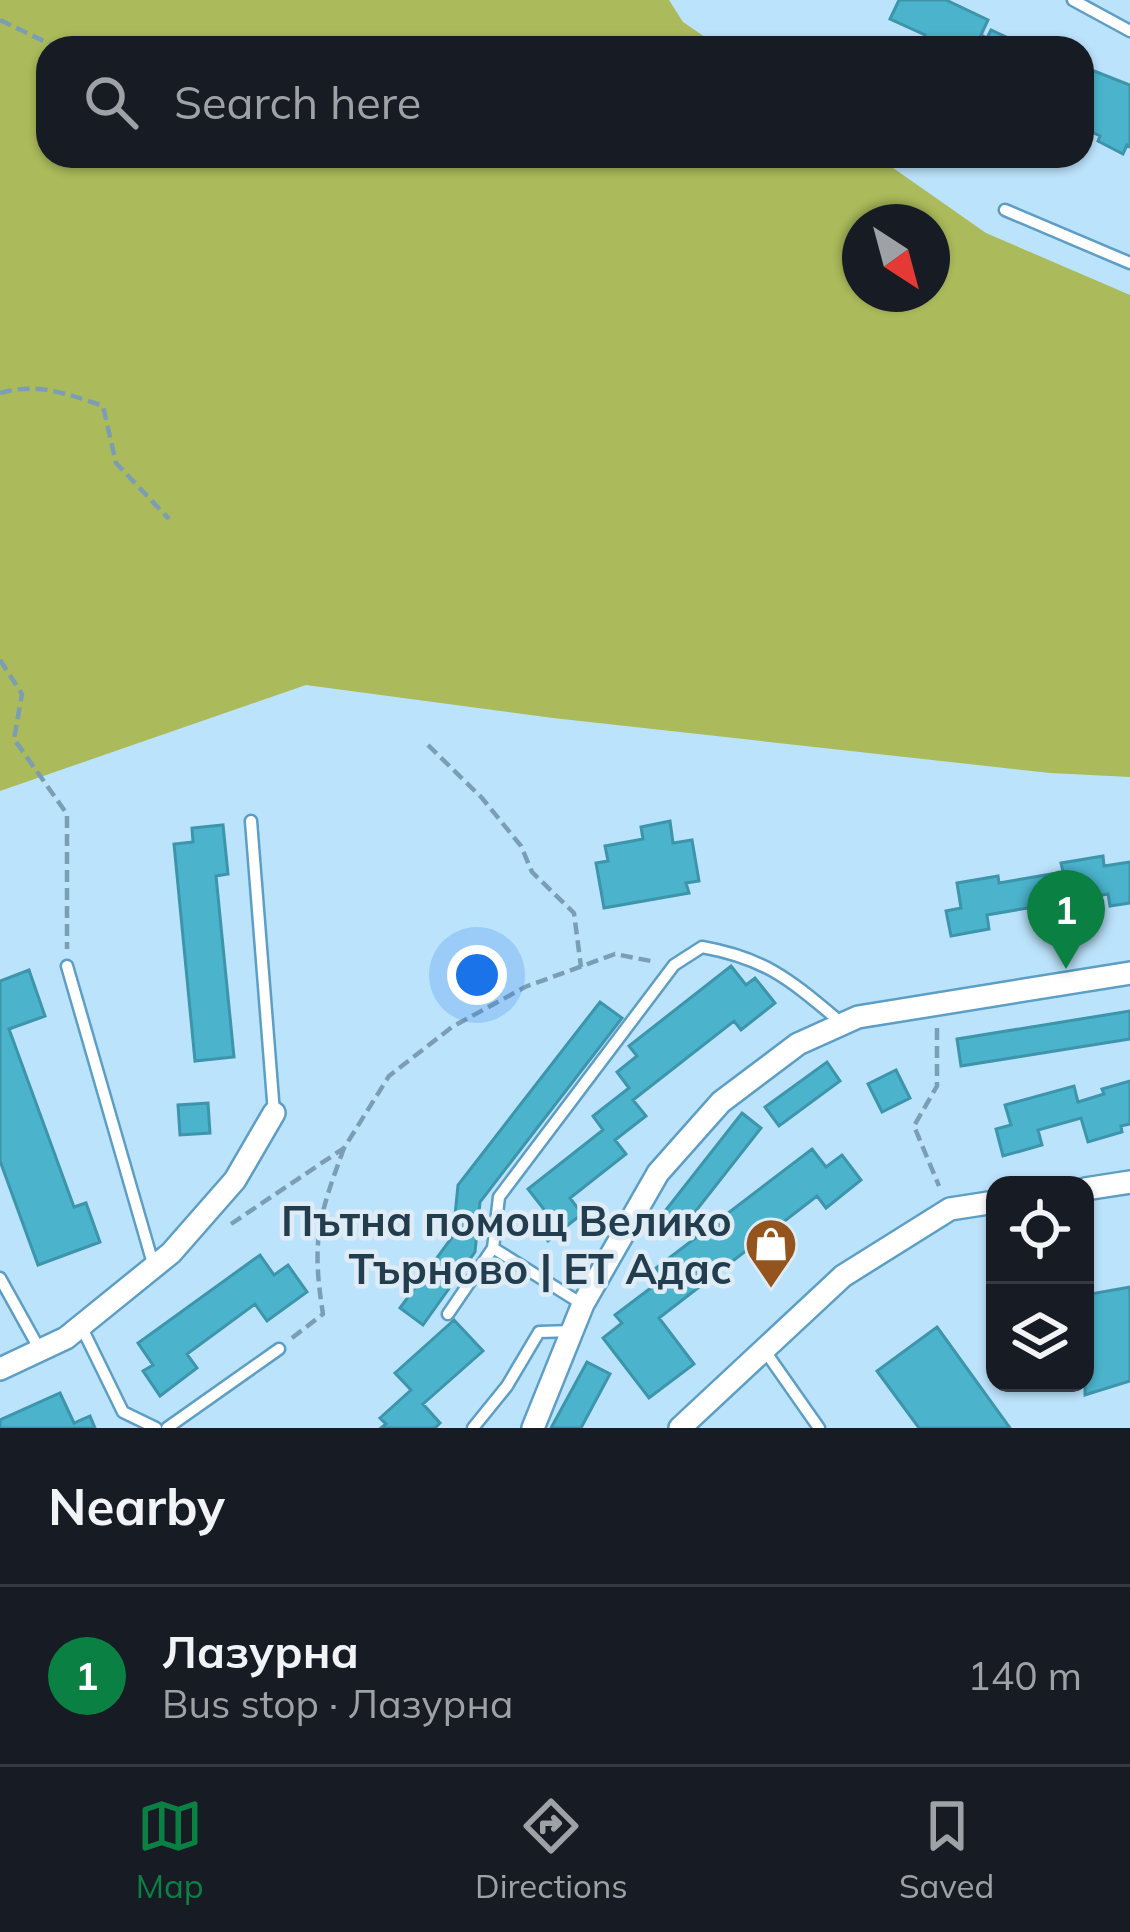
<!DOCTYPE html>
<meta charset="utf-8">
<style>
:root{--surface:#171b24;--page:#20242c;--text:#f1f3f6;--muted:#9ea1a6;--line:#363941;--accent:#0b8043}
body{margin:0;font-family:Mulish,sans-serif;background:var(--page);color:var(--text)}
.controls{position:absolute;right:36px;bottom:36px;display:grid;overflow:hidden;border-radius:24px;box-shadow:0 3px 9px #0004}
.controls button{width:108px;height:108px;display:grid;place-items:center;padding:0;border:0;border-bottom:3px solid var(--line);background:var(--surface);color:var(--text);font:60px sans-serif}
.compass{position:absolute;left:842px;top:204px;width:108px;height:108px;border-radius:50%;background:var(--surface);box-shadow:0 3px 9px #0004;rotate:144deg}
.you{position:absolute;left:477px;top:975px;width:42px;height:42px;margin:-30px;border:9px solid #fff;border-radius:50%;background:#1a73e8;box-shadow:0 0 0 18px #1a73e833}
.badge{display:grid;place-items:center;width:78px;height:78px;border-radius:50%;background:var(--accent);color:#fff;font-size:39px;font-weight:700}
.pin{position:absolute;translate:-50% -99px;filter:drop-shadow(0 3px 6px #0008)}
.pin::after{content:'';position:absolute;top:63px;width:42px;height:36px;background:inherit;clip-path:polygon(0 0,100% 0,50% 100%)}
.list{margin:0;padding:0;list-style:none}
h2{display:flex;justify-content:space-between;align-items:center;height:156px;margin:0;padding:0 48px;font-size:51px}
h2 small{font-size:39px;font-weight:400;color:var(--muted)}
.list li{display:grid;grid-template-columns:78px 1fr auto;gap:36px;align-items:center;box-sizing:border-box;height:180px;padding:0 48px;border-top:3px solid var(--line)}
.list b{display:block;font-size:45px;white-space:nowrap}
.list p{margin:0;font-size:39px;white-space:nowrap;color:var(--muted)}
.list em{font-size:39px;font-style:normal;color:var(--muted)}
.icon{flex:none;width:66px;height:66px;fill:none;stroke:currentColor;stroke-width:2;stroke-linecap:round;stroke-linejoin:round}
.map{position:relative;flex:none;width:1130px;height:1428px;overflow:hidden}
.search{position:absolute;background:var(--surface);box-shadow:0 3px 9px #0004;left:36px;right:36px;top:36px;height:132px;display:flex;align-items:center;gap:30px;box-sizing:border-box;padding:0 42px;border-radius:36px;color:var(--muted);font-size:45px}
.sheet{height:336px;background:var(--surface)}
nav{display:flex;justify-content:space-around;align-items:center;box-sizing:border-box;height:168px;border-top:3px solid var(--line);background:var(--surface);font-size:33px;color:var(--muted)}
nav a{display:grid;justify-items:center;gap:6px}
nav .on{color:var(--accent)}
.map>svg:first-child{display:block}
.green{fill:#abba5a;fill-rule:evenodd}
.building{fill:#4bb3cc;stroke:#3c95ab;stroke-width:3}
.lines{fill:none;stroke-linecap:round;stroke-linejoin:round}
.lane-casing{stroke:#5c9ec5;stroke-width:15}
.street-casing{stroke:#5c9ec5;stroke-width:26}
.path{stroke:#7c9eb4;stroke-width:4.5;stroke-dasharray:12 6;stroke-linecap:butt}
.lane{stroke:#fff;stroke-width:10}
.street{stroke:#fff;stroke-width:21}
.labels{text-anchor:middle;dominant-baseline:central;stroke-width:9;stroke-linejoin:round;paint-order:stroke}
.poi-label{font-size:42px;font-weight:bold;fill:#213d4e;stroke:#dfecf5;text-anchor:end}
</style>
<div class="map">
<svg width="1130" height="1428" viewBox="0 0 1130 1428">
<rect width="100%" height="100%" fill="#bce3fc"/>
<path class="green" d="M0 0H669L683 22 721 48H48V156H876L986 233 1130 295V777L1050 773 553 718 306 685 0 791ZM860 222H932V294H860Z"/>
<path class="building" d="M899 0H946L988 20 981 35 987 38 991 30 1006 37 1002 44 1010 48H923L919 46 925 35 890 19Z
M1089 69 1130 85V147L1127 145 1123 154 1098 141 1100 136 1082 127V84Z
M670 821 673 843 692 840 699 881 686 883 689 893 604 908 596 863 608 861 605 846 643 839 641 827Z
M223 825 228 874 216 876 234 1057 195 1061 174 844 193 842 192 828Z
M1103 856 1104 866 1130 862V903L1110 906 1108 894 987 915 989 929 951 936 946 911 961 908 957 883 998 876 999 883 1063 872 1061 863Z
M731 966 746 985 755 978 775 1003 741 1030 734 1021 633 1100 646 1116 615 1140 626 1154 570 1198 582 1214 548 1241 533 1222 546 1212 528 1189 603 1130 593 1116 629 1088 617 1072 637 1056 629 1046Z
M29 970 45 1016 9 1029 74 1207 86 1203 100 1242 38 1265 0 1161V981Z
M600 1002 622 1018 480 1202 475 1252 423 1325 400 1308 453 1236 458 1185Z
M1130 1011V1039L961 1066 957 1039Z
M827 1062 840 1081 779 1126 765 1107Z
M896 1070 910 1098 882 1112 868 1084Z
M1130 1081V1124L1121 1126 1122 1132 1088 1142 1081 1118 1038 1130 1042 1145 1003 1156 996 1129 1011 1125 1005 1105 1074 1086 1078 1102 1104 1094 1102 1089Z
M208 1103 210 1133 180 1135 178 1105Z
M742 1113 761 1128 677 1235 658 1220Z
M812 1149 826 1167 842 1155 861 1180 826 1208 817 1196 659 1318 694 1364 649 1398 603 1338 622 1323 615 1315 664 1278 656 1268Z
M260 1255 274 1275 288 1265 307 1292 267 1321 255 1304 187 1354 197 1368 160 1396 143 1371 153 1365 138 1343Z
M1130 1287V1381L1085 1395V1295Z
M454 1320 483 1351 423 1404 440 1423 435 1428H381L386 1424 380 1418 411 1390 395 1373Z
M937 1327 1010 1428H919L877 1371Z
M587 1362 610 1374 581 1428H551Z
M60 1393 74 1423 90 1416 95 1428H0V1420Z"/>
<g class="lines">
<g class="lane-casing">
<path id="lane" d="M1073 0 1130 31
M1005 210 1130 263
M251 821 274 1113
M67 966 154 1267
M493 1248 582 1304
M0 1278 40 1350
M448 1314 493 1248 499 1197 674 965 702 947C769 959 792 982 843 1024
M81 1326 123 1412 156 1428
M765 1351 819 1428
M167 1428 279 1349
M473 1428 507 1386 539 1332 573 1331"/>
</g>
<g class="street-casing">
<path id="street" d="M1085 1189 1130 1182
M0 1369 66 1338 171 1253 235 1180 274 1113
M533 1428 583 1304 658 1173 721 1102 798 1044 858 1017 1130 973
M680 1428 843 1276 950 1209 995 1202"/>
</g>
<path class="path" d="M0 20 58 48
M0 393C37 382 68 394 103 406L116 463 169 519
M0 660 22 694 14 739 67 814V949
M428 745 482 798 521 846 532 872 574 913 581 967
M937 1028V1086L914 1126 939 1186
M231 1224 344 1148 389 1076 452 1027 525 987 615 954 656 962
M292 1338 323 1314C311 1240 319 1216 344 1148"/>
<use href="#lane" class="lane"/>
<use href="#street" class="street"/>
</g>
<defs>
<g id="shop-pin" transform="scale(2.7)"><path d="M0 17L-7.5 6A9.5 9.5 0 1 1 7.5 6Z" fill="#94541e" stroke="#dfecf5"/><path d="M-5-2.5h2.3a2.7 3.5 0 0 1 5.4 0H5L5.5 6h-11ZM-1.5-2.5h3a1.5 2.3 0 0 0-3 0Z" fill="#fff"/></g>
</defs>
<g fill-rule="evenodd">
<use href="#shop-pin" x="771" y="1244"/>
</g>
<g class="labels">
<g class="poi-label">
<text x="732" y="1220">Пътна помощ Велико<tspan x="732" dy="48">Търново | ЕТ Адас</tspan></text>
</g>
</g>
</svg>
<div class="controls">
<button><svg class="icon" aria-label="locate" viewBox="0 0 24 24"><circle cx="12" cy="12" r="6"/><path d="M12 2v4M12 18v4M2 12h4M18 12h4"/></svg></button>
<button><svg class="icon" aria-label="layers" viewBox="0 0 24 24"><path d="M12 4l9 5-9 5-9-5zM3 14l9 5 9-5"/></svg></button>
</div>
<svg class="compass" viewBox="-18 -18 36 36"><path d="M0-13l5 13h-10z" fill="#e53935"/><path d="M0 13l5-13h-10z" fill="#9ea1a6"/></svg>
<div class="you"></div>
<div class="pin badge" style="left:1066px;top:969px">1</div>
<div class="search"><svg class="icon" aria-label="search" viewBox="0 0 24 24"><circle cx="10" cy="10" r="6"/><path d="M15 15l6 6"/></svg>Search here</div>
</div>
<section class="sheet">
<h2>Nearby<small></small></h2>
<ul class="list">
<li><span class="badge">1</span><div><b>Лазурна</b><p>Bus stop · Лазурна</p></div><em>140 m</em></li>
</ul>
</section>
<nav>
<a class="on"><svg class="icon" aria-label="map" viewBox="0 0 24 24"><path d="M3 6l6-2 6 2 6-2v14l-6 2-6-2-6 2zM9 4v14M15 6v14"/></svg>Map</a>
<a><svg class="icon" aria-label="directions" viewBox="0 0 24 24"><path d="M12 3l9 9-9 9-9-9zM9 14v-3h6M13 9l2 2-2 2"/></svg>Directions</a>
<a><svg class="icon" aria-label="saved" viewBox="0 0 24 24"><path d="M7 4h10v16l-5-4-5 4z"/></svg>Saved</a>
</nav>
